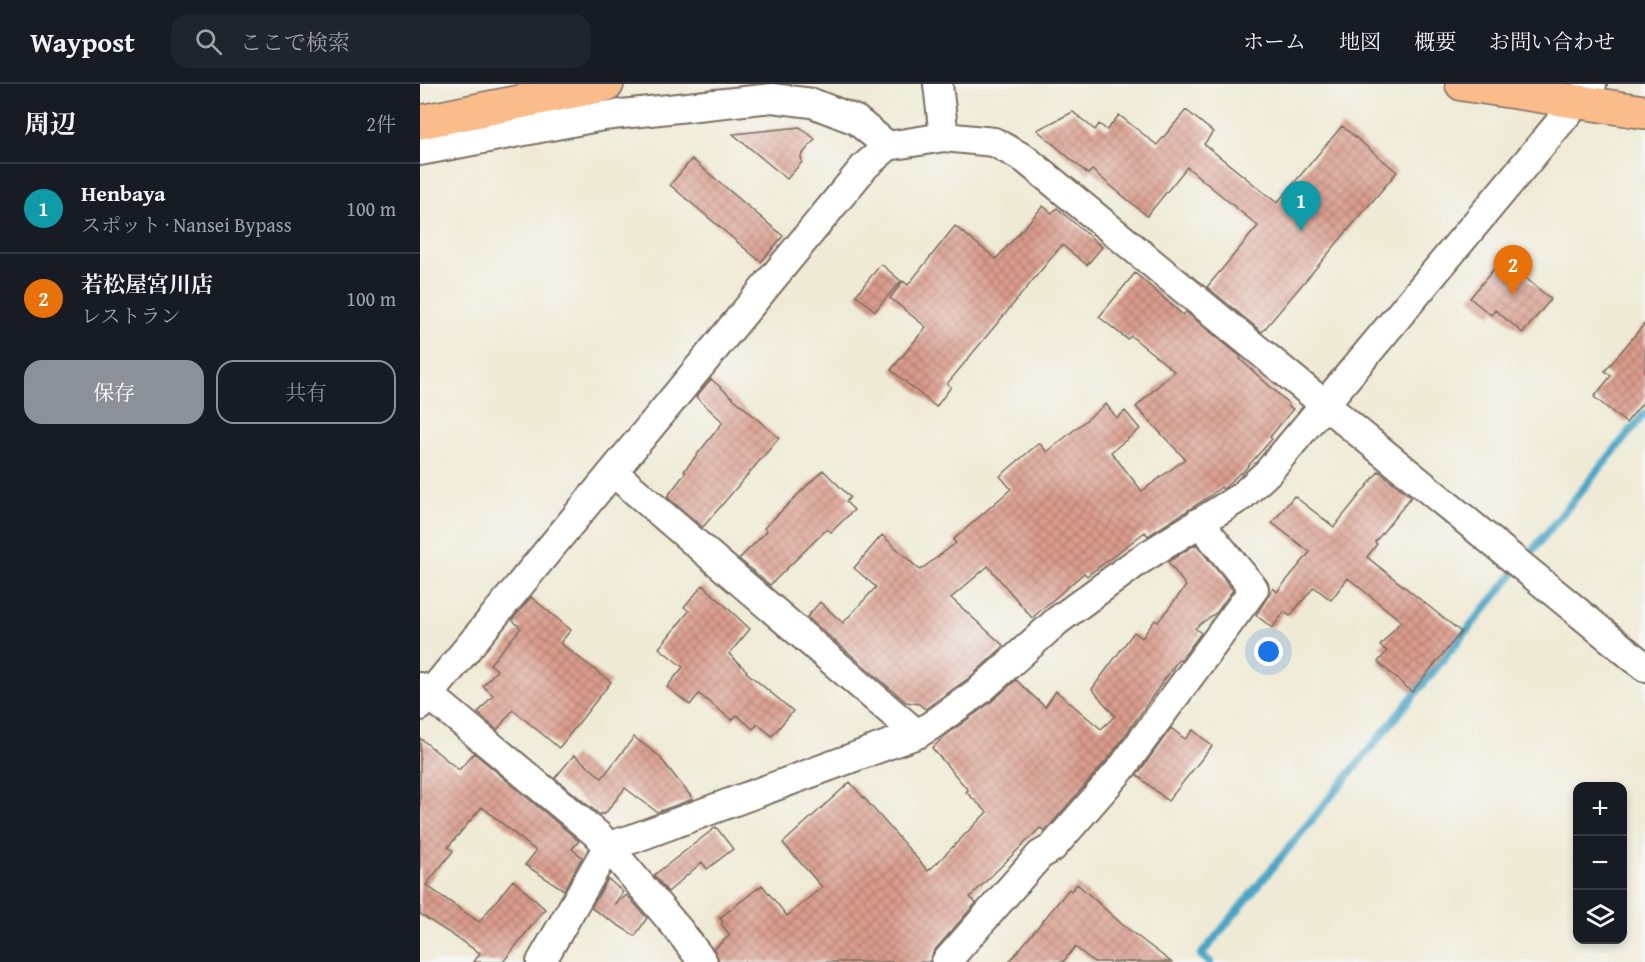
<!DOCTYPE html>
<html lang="ja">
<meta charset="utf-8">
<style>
:root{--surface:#171b24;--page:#20242c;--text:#f1f3f6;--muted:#9ea1a6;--line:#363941;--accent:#8c9099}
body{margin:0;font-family:"Gentium Book Plus","Noto Serif JP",serif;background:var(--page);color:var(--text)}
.controls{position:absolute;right:18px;bottom:18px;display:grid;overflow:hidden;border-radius:12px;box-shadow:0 3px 9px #0003}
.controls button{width:54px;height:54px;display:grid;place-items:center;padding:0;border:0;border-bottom:2px solid var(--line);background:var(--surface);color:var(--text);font:30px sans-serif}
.you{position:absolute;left:849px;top:568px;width:21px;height:21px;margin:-15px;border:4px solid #fff;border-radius:50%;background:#1a73e8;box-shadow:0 0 0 9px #1a73e833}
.badge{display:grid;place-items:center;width:39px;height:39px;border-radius:50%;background:var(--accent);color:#fff;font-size:20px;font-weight:700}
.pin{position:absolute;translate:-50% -50px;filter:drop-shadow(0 2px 3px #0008)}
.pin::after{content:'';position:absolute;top:32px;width:21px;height:18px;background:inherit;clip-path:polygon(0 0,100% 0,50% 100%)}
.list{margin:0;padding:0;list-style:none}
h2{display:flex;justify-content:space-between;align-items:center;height:78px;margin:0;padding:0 24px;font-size:26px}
h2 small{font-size:20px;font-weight:400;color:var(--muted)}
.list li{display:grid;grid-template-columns:39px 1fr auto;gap:18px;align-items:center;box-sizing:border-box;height:90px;padding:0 24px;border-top:2px solid var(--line)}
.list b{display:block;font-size:22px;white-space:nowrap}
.list p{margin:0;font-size:20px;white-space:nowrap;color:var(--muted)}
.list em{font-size:20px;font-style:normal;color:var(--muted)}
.actions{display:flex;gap:12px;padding:18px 24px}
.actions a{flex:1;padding:14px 0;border:2px solid var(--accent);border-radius:18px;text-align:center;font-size:21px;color:var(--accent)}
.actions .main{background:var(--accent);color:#fff}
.icon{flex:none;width:33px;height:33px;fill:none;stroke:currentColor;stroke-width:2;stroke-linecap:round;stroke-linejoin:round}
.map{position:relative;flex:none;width:1225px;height:878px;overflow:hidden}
header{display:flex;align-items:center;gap:36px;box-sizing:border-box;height:84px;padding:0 30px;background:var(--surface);border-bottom:2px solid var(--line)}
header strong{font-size:28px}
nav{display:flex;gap:33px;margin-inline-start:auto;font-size:21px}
.search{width:420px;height:54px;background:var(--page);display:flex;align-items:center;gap:15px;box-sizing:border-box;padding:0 21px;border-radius:18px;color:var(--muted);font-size:22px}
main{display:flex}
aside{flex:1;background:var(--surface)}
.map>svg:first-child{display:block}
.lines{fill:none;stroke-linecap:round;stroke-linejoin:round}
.stream{stroke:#48a6c7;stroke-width:8}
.building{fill:url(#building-cross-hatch)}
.minor-casing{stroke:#7a6d5e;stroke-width:32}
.highway-casing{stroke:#7a6d5e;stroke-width:36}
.minor{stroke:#fff;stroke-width:28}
.highway{stroke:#f9bc8a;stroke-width:33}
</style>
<header>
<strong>Waypost</strong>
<div class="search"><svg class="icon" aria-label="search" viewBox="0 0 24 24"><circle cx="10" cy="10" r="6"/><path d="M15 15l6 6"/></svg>ここで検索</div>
<nav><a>ホーム</a><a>地図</a><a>概要</a><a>お問い合わせ</a></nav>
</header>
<main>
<aside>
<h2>周辺<small>2件</small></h2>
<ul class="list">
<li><span class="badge" style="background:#0f9aa8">1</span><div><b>Henbaya</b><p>スポット · Nansei Bypass</p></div><em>100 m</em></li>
<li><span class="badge" style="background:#e8710a">2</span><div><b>若松屋宮川店</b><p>レストラン</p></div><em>100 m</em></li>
</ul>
<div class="actions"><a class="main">保存</a><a>共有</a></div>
</aside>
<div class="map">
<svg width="1225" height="878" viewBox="0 0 1225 878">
<defs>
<pattern id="building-cross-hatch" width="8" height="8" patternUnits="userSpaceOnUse" patternTransform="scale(1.5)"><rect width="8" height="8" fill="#da9c8d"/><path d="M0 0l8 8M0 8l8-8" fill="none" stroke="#b27f73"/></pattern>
</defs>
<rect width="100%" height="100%" fill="#f6f6f2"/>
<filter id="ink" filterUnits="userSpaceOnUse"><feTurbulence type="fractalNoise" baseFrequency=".0167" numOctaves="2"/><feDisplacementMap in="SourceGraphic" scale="12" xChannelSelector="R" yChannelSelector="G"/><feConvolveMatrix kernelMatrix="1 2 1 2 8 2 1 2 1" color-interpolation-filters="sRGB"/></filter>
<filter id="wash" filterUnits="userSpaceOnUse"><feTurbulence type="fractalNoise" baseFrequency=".008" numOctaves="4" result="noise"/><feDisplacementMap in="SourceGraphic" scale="24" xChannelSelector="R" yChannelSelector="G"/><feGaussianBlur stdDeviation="1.35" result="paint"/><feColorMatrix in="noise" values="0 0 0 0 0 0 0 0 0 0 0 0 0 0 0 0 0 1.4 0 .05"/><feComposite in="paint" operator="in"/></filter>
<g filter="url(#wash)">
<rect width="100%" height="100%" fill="#efead5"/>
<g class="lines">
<path class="stream" d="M790 878 781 871 1225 329"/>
</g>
<g id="blocks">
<path class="building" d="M766 26 793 48 784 60 857 119 922 42 977 88 842 248 787 203 838 142 767 83 727 132 672 86 668 90 617 46 653 28 675 46 679 40 687 46 699 31 737 61Z
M380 43 395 55 381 72 382 78 367 95 313 50Z
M272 75 363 152 341 178 250 101Z
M623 122 632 129 637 124 682 163 667 181 642 161 527 300 531 303 516 323 471 286 506 243 470 214 483 197 488 201 535 142 576 175Z
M1082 175 1131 215 1103 249 1075 226 1071 231 1050 214Z
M461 180 481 197 455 227 436 211Z
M715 189 763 231 766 228 821 273 820 275 869 320 868 322 873 325 850 353 852 355 821 390 820 389 803 405 801 403 790 412 728 452 725 448 667 492 664 489 612 534 568 482 531 514 584 562 549 594 505 625 499 620 486 618 387 533 400 518 423 539 456 503 434 484 462 451 500 486 536 459 533 456 591 405 580 392 619 359 627 368 686 320 697 334 705 327 720 345 691 368 722 407 765 375 716 323 754 287 711 252 707 255 679 233Z
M1225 239V316L1206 339 1174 313 1191 292 1185 287Z
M291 295 359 354 283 443 247 413 266 388 264 387 303 338 276 313Z
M403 386 430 413 426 418 434 426 411 448 407 445 350 501 319 475 347 447 344 444Z
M959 387 991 413 955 458 957 460 947 473 1041 548 992 608 958 578 967 567 960 562 981 537 928 494 911 516 894 503 870 532 864 528 852 544 836 531 853 504 857 508 890 468 852 439 874 412 914 443Z
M776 460 813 506 797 528 775 544 781 549 760 577 759 575 692 670 625 747 620 744 550 813 556 819 514 867 510 876 508 878H299L294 865 310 851 301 840 303 838 300 834 342 801 367 832 402 803 363 759 430 698 508 787 516 780 567 728 546 708 548 706 512 664 525 652 570 619 596 596 625 623 636 607 681 645 695 632 672 605 714 548 722 554 735 536 738 538 766 502 748 478Z
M283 501 330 545 309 570 327 587 326 588 373 627 352 652 338 640 333 645 317 631 312 636 279 610 270 621 247 603 263 583 239 564 269 527 264 523Z
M111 513 151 546 140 559 191 598 139 664 93 626 77 646 58 629 73 611 63 602 77 586 70 580 101 544 92 536Z
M751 644 765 655 773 646 792 662 748 717 717 691Z
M214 653 238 671 273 715 237 728 205 704 184 731 182 729 180 731 135 694 154 671 182 694Z
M0 654 39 686 54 669 159 757 152 765 162 773 144 806 105 781 116 767 62 723 28 763 33 767 6 801 59 838 93 796 125 825 83 878H54L60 869 0 830Z
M296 743 313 765 287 785 282 778 248 808 234 791Z
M188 795 203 808 194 821 207 811 227 834 215 852 171 824Z
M657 800 704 842 751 878H674L655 863 643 878H589L649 805 651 807Z"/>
</g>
</g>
<g filter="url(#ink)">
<use href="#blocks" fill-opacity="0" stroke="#7a6d5e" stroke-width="1.5"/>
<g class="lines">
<g class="minor-casing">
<path id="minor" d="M518 0 524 53
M0 67 183 32 352 14 392 19 436 36 468 62
M193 388 497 650
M0 603 179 752 258 845 283 878
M0 622 445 82 468 62 524 53 574 58 605 75 1225 583
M121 878 188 762 212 755 497 650 509 643 559 607 637 537 717 478 822 412 848 388 1172 0
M526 878 620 771 632 764 701 685 834 505 779 438"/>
</g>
<g class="highway-casing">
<path id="highway" d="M1042 0 1225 28
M0 38 187 0"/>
</g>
<use href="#minor" class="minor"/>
<use href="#highway" class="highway"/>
</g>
</g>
</svg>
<div class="controls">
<button>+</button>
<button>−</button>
<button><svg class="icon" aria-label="layers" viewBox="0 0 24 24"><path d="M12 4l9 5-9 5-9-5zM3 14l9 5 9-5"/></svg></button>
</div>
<div class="you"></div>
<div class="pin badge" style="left:881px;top:147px;background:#0f9aa8">1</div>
<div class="pin badge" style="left:1093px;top:211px;background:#e8710a">2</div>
</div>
</main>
